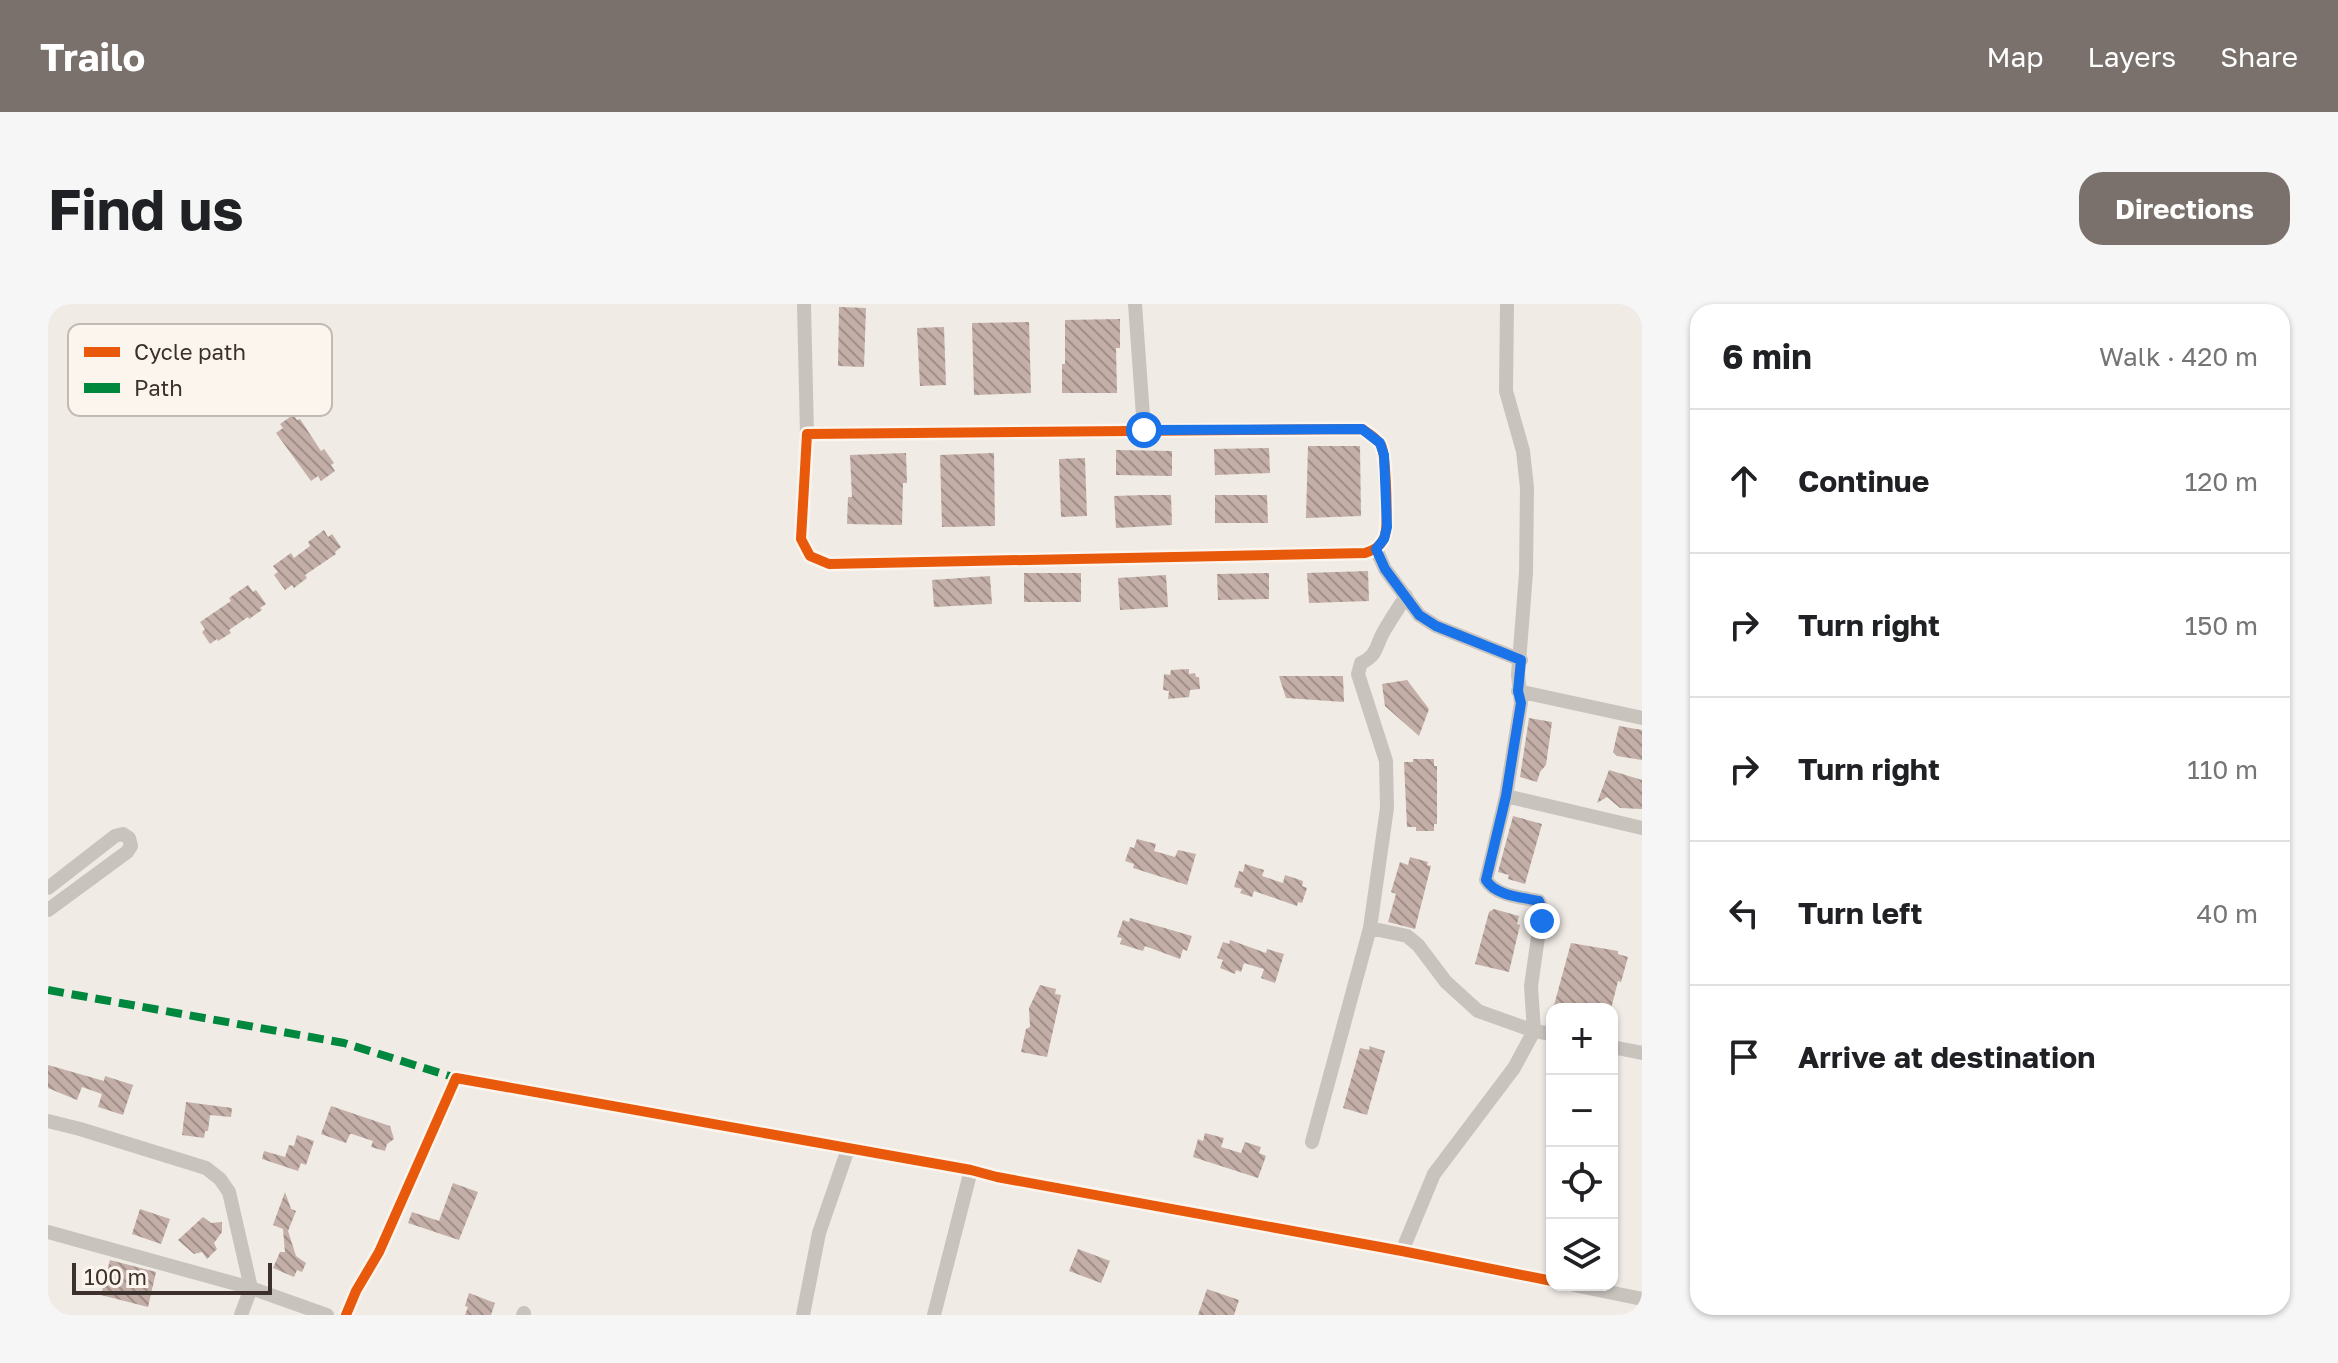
<!DOCTYPE html>
<meta charset="utf-8">
<style>
:root{--surface:#fff;--page:#f6f6f6;--text:#202124;--muted:#757577;--line:#e0e0e0;--accent:#7a716c}
body{margin:0;font-family:"Golos Text",sans-serif;background:var(--page);color:var(--text)}
.controls{position:absolute;right:24px;bottom:24px;display:grid;overflow:hidden;border-radius:16px;box-shadow:0 2px 6px #0004}
.controls button{width:72px;height:72px;display:grid;place-items:center;padding:0;border:0;border-bottom:2px solid var(--line);background:var(--surface);color:var(--text);font:40px sans-serif}
.scale{position:absolute;left:24px;bottom:20px;width:200px;box-sizing:border-box;padding-left:8px;border:4px solid #3b302b;border-top:0;font-size:22px;line-height:28px;white-space:nowrap;color:#3b302b;-webkit-text-stroke:6px #fbf5ee;paint-order:stroke}
.stop{position:absolute;width:24px;height:24px;margin:-18px;border:6px solid #1a73e8;border-radius:50%;background:#fff}
.stop.end{background:#1a73e8;border-color:#fff;box-shadow:0 2px 8px #0008}
.list{margin:0;padding:0;list-style:none}
h2{display:flex;justify-content:space-between;align-items:center;height:104px;margin:0;padding:0 32px;font-size:34px}
h2 small{font-size:26px;font-weight:400;color:var(--muted)}
.list li{display:grid;grid-template-columns:52px 1fr auto;gap:24px;align-items:center;box-sizing:border-box;height:144px;padding:0 32px;border-top:2px solid var(--line)}
.list b{display:block;font-size:30px;white-space:nowrap}
.list em{font-size:26px;font-style:normal;color:var(--muted)}
.icon{flex:none;width:44px;height:44px;fill:none;stroke:currentColor;stroke-width:2;stroke-linecap:round;stroke-linejoin:round}
.map{position:relative;flex:none;width:1594px;height:1011px;overflow:hidden;border-radius:24px}
header{display:flex;align-items:center;gap:48px;box-sizing:border-box;height:112px;padding:0 40px;background:var(--accent);color:#fff}
header strong{font-size:38px}
nav{display:flex;gap:44px;margin-inline-start:auto;font-size:28px}
.intro{display:flex;align-items:center;justify-content:space-between;box-sizing:border-box;height:192px;padding:0 48px}
h1{margin:0;font-size:56px}
.button{padding:20px 36px;border-radius:24px;background:var(--accent);color:#fff;font-size:28px;font-weight:700}
main{display:flex;gap:48px;padding:0 48px}
aside{flex:1;background:var(--surface);border-radius:24px;box-shadow:0 2px 6px #0004}
.map>svg:first-child{display:block}
.building{fill:url(#building-back-hatch)}
.lines{fill:none;stroke-linecap:round;stroke-linejoin:round}
.minor{stroke:#c9c3be;stroke-width:14}
.quiet{stroke:#00873e;stroke-width:8;stroke-dasharray:16 8;stroke-linecap:butt}
.cycleway-casing{stroke:#fbf5ee;stroke-width:15}
.cycleway{stroke:#e8590c;stroke-width:10}
.route{stroke:#1a73e8;stroke-width:10}
.key{fill:#fbf5ee;stroke:#c1bab4;stroke-width:2}
.key-label{font-size:22px;fill:#3b302b}
</style>
<header>
<strong>Trailo</strong>
<nav><a>Map</a><a>Layers</a><a>Share</a></nav>
</header>
<div class="intro"><h1>Find us</h1><a class="button">Directions</a></div>
<main>
<div class="map">
<svg width="1594" height="1011" viewBox="0 0 1594 1011">
<defs>
<pattern id="building-back-hatch" width="6" height="6" patternUnits="userSpaceOnUse" patternTransform="scale(2)"><rect width="6" height="6" fill="#c3afa7"/><path d="M-1 5l2 2M0 0l6 6M5-1l2 2" fill="none" stroke="#a08f88"/></pattern>
</defs>
<rect width="100%" height="100%" fill="#f0ebe5"/>
<path class="building" d="M791 3 818 4 816 63 790 62Z
M1072 15V44H1068L1069 89H1014V60H1017V16Z
M981 18 983 89 926 91 924 19Z
M896 23 898 81 872 82 869 24Z
M245 111 249 116 252 115 273 147 276 145 286 159 283 161 287 167 273 177 270 172 263 177 228 129 235 124 232 120Z
M1260 142H1312L1313 212 1258 214Z
M1221 144 1222 169 1167 171 1166 145Z
M1068 146 1124 147V172L1068 171Z
M858 149 859 179H855L854 221 799 220 800 193H804L802 151Z
M946 149 947 222 894 223 892 151Z
M1037 154 1039 212 1013 213 1011 155Z
M1097 191H1123L1124 221 1068 224 1066 192Z
M1167 191H1219L1220 219H1167Z
M276 226 280 233 284 230 293 243 287 248 288 250 257 271 259 274 246 284 244 281 237 286 226 271 230 268 225 262 243 249 246 254 262 242 260 238Z
M1320 267 1321 297 1261 299 1259 269Z
M976 269H1033V298H976Z
M1221 269V295L1170 296 1169 270Z
M1118 271 1120 303 1072 306 1070 274Z
M942 272 944 300 886 303 884 276Z
M200 281 205 288 208 286 218 300 212 304 214 306 201 315 200 313 181 326 183 329 170 337 169 335 162 340 154 328 157 325 152 318 183 297 181 294Z
M1141 365V370L1147 369 1148 373H1151L1152 385 1142 386 1141 393 1120 395 1121 387 1115 386 1116 370 1122 371 1123 366Z
M1231 372H1295L1296 398 1238 394Z
M1359 376 1381 405 1371 432 1337 402 1334 380Z
M1481 414 1504 418 1498 461 1492 468 1489 478 1472 473Z
M1571 422 1594 426V456L1569 452 1565 448Z
M1365 455H1386V462H1389V520H1386V527H1368V523H1359L1356 458H1365Z
M1561 466 1594 476V505L1572 504 1559 493 1549 499Z
M1465 512 1494 520 1477 580 1460 575 1461 571 1450 568Z
M1089 535 1108 540 1106 547 1127 553 1130 546 1148 550 1139 581 1085 564 1086 560 1077 557 1082 543 1086 544Z
M1362 553 1380 558 1379 561 1383 562 1367 625 1340 618 1348 590 1343 588 1352 558 1360 561Z
M1197 560 1216 566 1214 572 1235 579 1237 571 1255 577 1254 582 1259 584 1254 599 1250 598 1249 602 1206 587 1204 593 1192 589 1194 585 1186 583 1191 567 1195 568Z
M1446 605 1471 612 1469 620 1472 621 1461 668 1427 660 1441 608Z
M1082 614 1144 632 1139 647 1135 645 1132 655 1097 642 1095 647 1072 640 1074 634 1069 633 1075 616 1081 618Z
M1182 636 1218 649 1219 645 1236 650 1227 679 1213 674 1216 665 1196 659 1193 668 1188 666 1187 670 1172 664 1175 656 1169 654 1175 638 1181 640Z
M1523 639 1570 647V650L1580 653 1573 678 1570 677 1563 705H1505Z
M992 681 1008 685 1007 690 1013 691 999 753 973 748 978 725 982 723 981 704Z
M1321 742 1337 747 1319 811 1295 804 1312 744 1322 746Z
M0 761 56 777 57 772 85 781 75 811 50 803 54 790 34 783 29 796 0 784Z
M138 798 184 804 183 813 162 811 160 827H157L156 834 134 831Z
M283 802 342 822 346 835 339 840 337 847 323 843 325 837 304 830H302L298 839 273 830Z
M1157 829 1176 834 1173 843 1193 849 1197 838 1213 843 1211 849 1218 852 1210 874 1145 853 1150 835 1155 837Z
M249 831 266 837 258 861 253 859 250 867 214 855 216 847 237 853 241 841 246 842Z
M405 879 430 888 411 936 360 919 364 908 391 917Z
M237 888 243 905 248 907 240 927 248 952 258 959 254 968 249 966 246 973 225 964 232 948H237L235 925 225 921Z
M92 905 122 915 113 940 84 930Z
M155 913 163 919 174 918V928L166 939 169 945 159 955 154 948 146 950 130 936Z
M1030 945 1062 957 1053 979 1021 967Z
M62 956 108 968 100 1003 53 991Z
M1159 985 1191 996 1186 1011H1150Z
M421 989 447 999 443 1011H417L420 1003 417 1002Z"/>
<g class="lines">
<path class="minor" d="M756 0 759 130
M1087 0 1096 126
M1314 125C1320 129 1329 134 1333 141 1338 151 1341 224 1336 234 1332 243 1326 246 1317 249L781 260 762 252 753 235 759 130Z
M1328 245 1337 265 1371 311 1388 322 1473 356
M1470 387 1594 414
M1458 492 1594 524
M0 584 67 532 75 530 81 534 83 542 79 548 0 606
M1322 624 1359 632 1370 641 1398 678 1430 707 1486 727 1504 730
M1564 743 1594 749
M0 817 32 825 158 864 172 875 181 888 203 984 193 1011
M1264 838 1322 624 1339 504 1338 457 1310 370 1313 359C1331 350 1327 342 1336 327 1343 315 1351 303 1358 292
M0 928 203 984 279 1011
M1354 947 1386 870 1466 764 1486 727 1483 682 1494 605 1491 597C1473 593 1448 592 1438 576L1458 492 1473 399 1470 371 1478 269 1479 184 1475 147 1458 87 1459 0
M1526 981 1594 995
M298 1011 308 987 331 948 408 774 923 866 949 873 1354 947 1504 977
M475 1011 476 1009
M755 1011 771 929 800 845
M886 1011 923 866"/>
<path class="quiet" d="M0 686 296 739 408 774"/>
<g class="cycleway-casing">
<path id="cycleway" d="M1314 125C1320 129 1329 134 1333 141 1338 151 1341 224 1336 234 1332 243 1326 246 1317 249L781 260 762 252 753 235 759 130Z
M298 1011 308 987 331 948 408 774 923 866 949 873 1354 947 1504 977"/>
</g>
<use href="#cycleway" class="cycleway"/>
</g>
<g class="lines">
<path class="route" d="M1096 126 1314 125 1332 139 1336 151 1339 223 1336 235 1328 245 1337 265 1371 311 1388 322 1473 356 1470 387 1473 399 1465 448 1458 492 1438 576C1448 592 1473 593 1491 597L1494 605V617"/>
</g>
<rect x="20" y="20" width="264" height="92" rx="12" class="key"/>
<rect x="36" y="43" width="36" height="10" fill="#e8590c"/>
<rect x="36" y="79" width="36" height="10" fill="#00873e"/>
<g class="key-label">
<text x="86" y="56">Cycle path</text>
<text x="86" y="92">Path</text>
</g>
</svg>
<div class="controls">
<button>+</button>
<button>−</button>
<button><svg class="icon" aria-label="locate" viewBox="0 0 24 24"><circle cx="12" cy="12" r="6"/><path d="M12 2v4M12 18v4M2 12h4M18 12h4"/></svg></button>
<button><svg class="icon" aria-label="layers" viewBox="0 0 24 24"><path d="M12 4l9 5-9 5-9-5zM3 14l9 5 9-5"/></svg></button>
</div>
<div class="scale">100 m</div>
<div class="stop" style="left:1096px;top:126px"></div>
<div class="stop end" style="left:1494px;top:617px"></div>
</div>
<aside>
<h2>6 min<small>Walk · 420 m</small></h2>
<ul class="list">
<li><svg class="icon" aria-label="ahead" viewBox="0 0 24 24"><path d="M12 20V5M6 11l6-6 6 6"/></svg><div><b>Continue</b></div><em>120 m</em></li>
<li><svg class="icon" aria-label="right" viewBox="0 0 24 24"><path d="M7 20v-9h11M14 6l5 5-5 5"/></svg><div><b>Turn right</b></div><em>150 m</em></li>
<li><svg class="icon" aria-label="right" viewBox="0 0 24 24"><path d="M7 20v-9h11M14 6l5 5-5 5"/></svg><div><b>Turn right</b></div><em>110 m</em></li>
<li><svg class="icon" aria-label="left" viewBox="0 0 24 24"><path d="M17 20v-9H6M10 6l-5 5 5 5"/></svg><div><b>Turn left</b></div><em>40 m</em></li>
<li><svg class="icon" aria-label="arrive" viewBox="0 0 24 24"><path d="M6 21V4h12l-3 4 3 4H6"/></svg><div><b>Arrive at destination</b></div></li>
</ul>
</aside>
</main>
